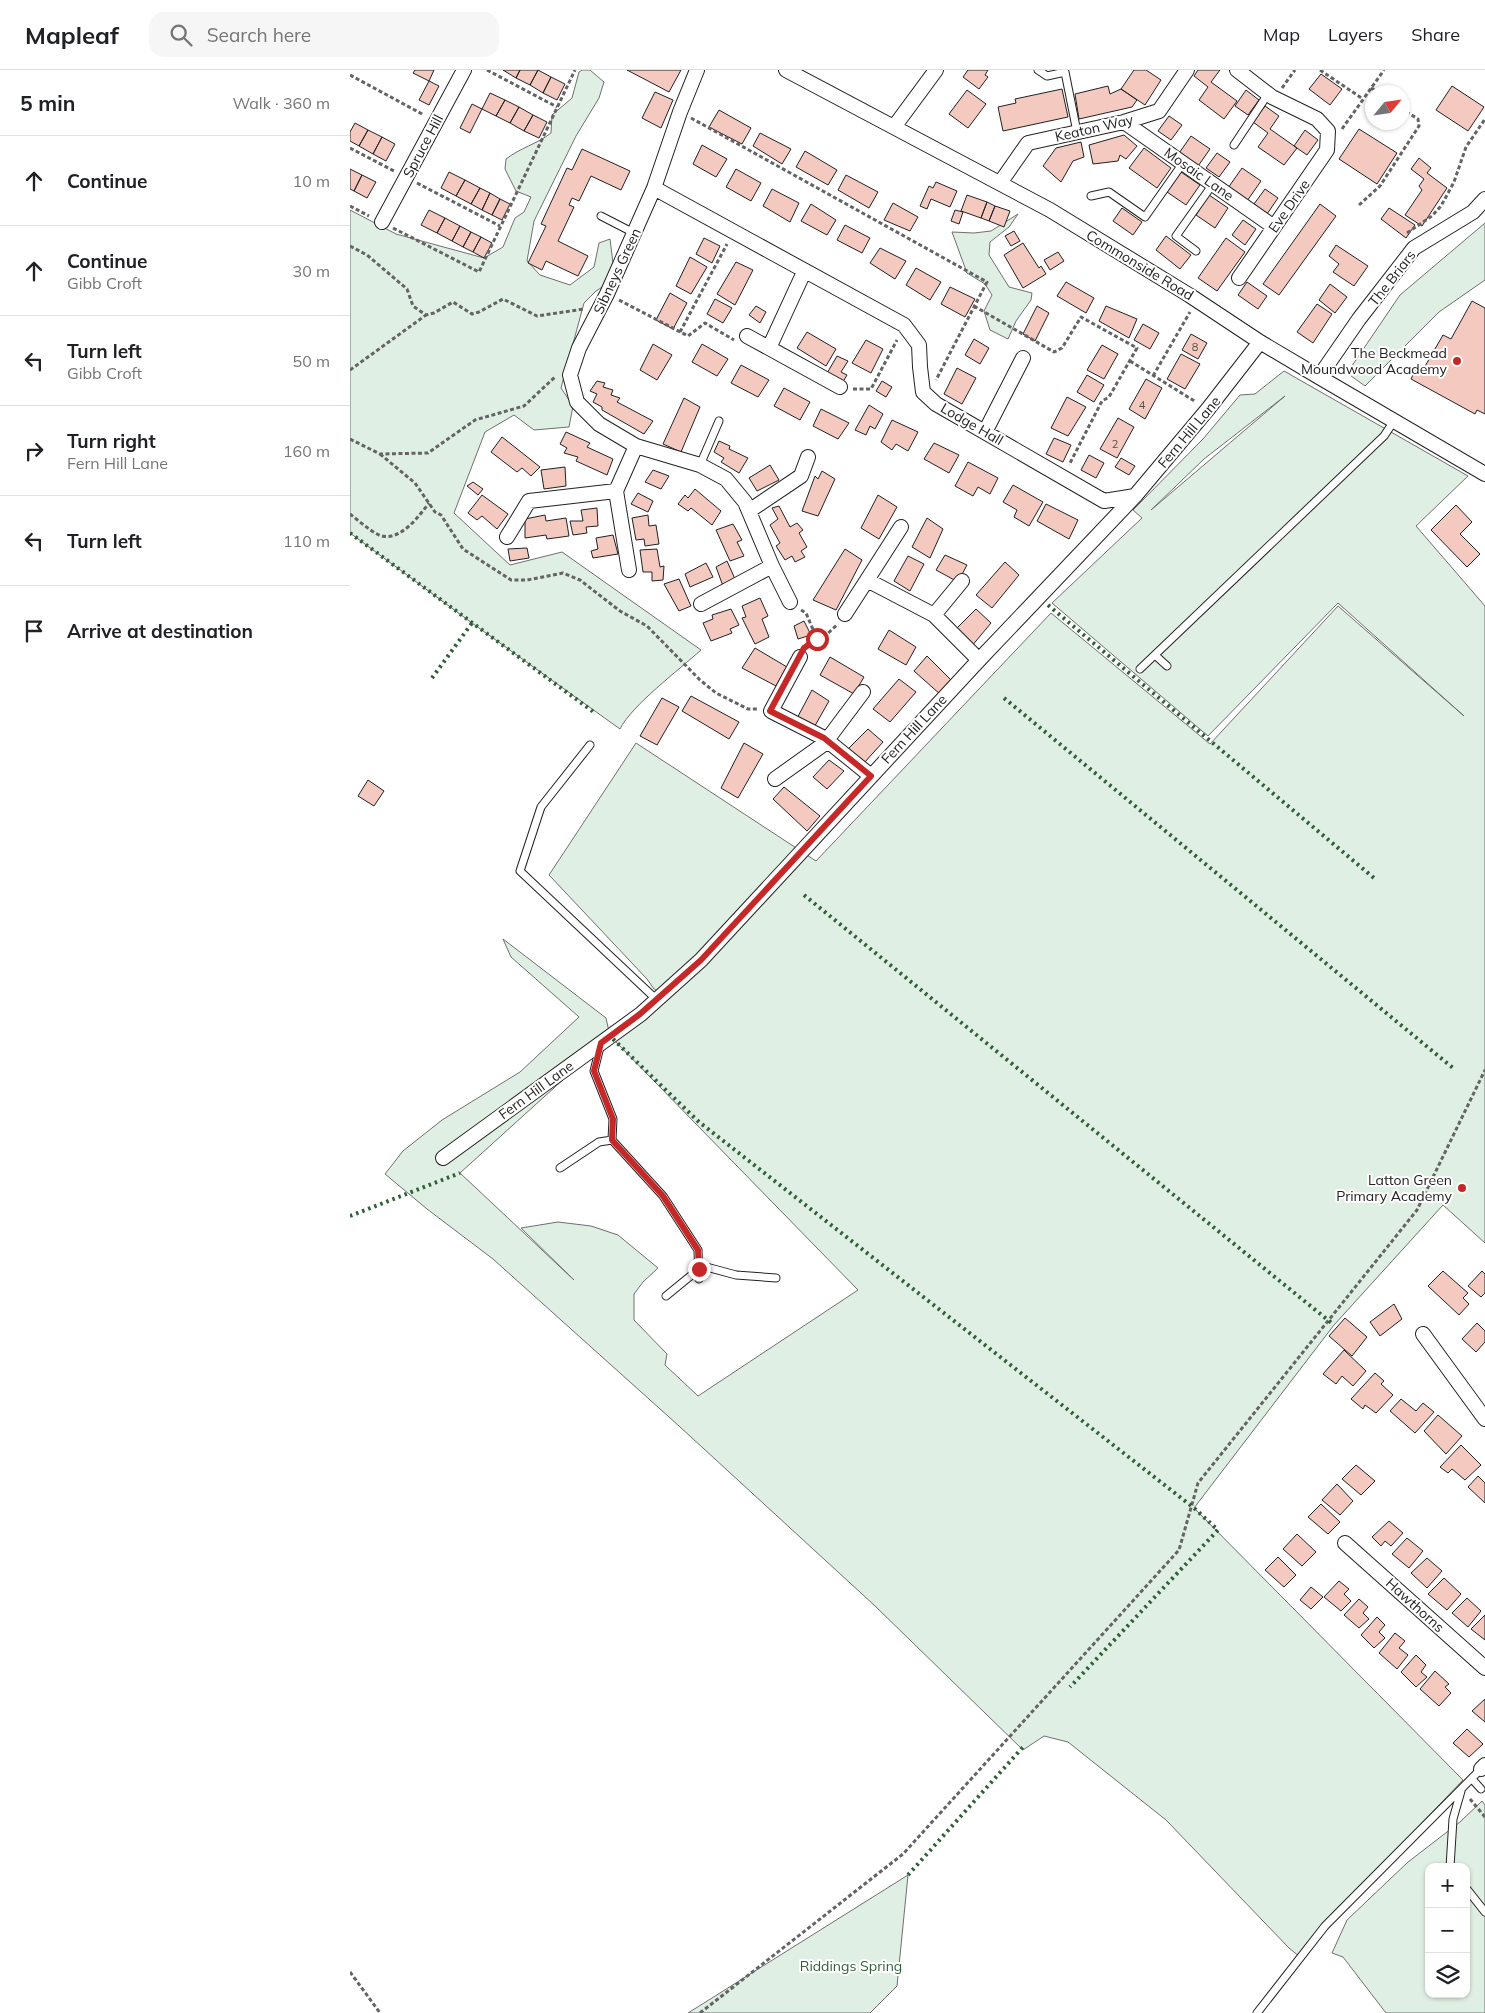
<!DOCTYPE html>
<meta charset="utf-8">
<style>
:root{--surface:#fff;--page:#f6f6f6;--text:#202124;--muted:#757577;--line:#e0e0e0}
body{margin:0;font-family:Mulish,sans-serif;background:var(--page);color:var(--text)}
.controls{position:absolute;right:15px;bottom:15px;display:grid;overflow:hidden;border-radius:10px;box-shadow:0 1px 4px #0004}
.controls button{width:45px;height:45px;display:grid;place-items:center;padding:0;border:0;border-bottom:1px solid var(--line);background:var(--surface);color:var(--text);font:25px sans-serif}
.compass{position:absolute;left:1015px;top:15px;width:45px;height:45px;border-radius:50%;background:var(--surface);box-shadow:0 1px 4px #0004;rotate:61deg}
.stop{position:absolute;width:15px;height:15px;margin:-11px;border:4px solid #c62828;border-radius:50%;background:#fff}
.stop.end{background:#c62828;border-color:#fff;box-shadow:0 1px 5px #0008}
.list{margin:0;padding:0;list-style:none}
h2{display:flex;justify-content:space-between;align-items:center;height:65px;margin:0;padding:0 20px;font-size:21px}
h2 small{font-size:16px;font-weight:400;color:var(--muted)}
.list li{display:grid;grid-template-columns:32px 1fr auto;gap:15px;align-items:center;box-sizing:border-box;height:90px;padding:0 20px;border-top:1px solid var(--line)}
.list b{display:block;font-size:19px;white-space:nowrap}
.list p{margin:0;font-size:16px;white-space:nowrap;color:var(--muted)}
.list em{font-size:16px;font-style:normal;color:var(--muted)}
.icon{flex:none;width:28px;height:28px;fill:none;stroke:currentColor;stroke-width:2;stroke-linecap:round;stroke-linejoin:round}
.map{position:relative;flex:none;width:1135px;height:1943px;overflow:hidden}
header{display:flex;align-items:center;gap:30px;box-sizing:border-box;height:70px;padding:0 25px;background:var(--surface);border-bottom:1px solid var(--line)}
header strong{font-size:24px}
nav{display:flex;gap:28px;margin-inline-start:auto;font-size:18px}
.search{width:350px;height:45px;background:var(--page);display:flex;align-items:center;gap:12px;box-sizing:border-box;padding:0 18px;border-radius:15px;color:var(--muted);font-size:19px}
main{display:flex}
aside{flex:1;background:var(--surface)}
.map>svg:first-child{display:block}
.green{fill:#e0efe3;stroke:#6f6f6f;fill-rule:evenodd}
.building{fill:#f3c9c0;stroke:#222}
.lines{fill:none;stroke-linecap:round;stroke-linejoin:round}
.lane-casing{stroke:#222;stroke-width:9}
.street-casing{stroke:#222;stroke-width:16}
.path{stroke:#646464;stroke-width:3;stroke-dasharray:4 2.5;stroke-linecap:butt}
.lane{stroke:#fff;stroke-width:7}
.street{stroke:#fff;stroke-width:14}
.hedge{stroke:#2f5e38;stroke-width:4;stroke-dasharray:2.5 4;stroke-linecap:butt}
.route{stroke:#c62828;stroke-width:6}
.poi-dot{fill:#c62828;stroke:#fff;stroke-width:2}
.labels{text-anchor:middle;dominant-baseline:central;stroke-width:4;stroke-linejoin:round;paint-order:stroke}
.number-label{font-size:11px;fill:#564c4a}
.street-label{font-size:14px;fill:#222;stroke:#fff}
.poi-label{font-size:14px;fill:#222;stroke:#fff;text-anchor:end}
.park-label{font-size:14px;fill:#2f5e38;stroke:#fff}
</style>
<header>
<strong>Mapleaf</strong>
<div class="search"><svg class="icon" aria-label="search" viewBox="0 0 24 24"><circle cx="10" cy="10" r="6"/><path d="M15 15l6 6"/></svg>Search here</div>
<nav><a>Map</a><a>Layers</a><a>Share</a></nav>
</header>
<main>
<aside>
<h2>5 min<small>Walk · 360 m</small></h2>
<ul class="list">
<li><svg class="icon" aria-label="ahead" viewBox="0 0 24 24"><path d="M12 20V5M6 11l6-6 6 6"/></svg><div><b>Continue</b></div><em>10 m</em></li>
<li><svg class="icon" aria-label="ahead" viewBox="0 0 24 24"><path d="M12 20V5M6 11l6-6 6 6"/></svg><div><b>Continue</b><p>Gibb Croft</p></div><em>30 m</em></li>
<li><svg class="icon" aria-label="left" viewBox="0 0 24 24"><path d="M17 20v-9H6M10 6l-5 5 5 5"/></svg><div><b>Turn left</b><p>Gibb Croft</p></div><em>50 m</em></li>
<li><svg class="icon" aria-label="right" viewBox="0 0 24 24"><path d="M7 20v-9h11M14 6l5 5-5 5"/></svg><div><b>Turn right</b><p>Fern Hill Lane</p></div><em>160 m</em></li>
<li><svg class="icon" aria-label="left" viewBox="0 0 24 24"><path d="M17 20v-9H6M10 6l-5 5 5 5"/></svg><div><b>Turn left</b></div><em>110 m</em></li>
<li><svg class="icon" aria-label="arrive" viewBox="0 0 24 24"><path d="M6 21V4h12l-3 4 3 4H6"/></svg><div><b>Arrive at destination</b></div></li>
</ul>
</aside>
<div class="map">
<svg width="1135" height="1943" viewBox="0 0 1135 1943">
<rect width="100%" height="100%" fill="#fff"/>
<path class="green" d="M232 0H240L254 12 249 28 226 66 184 151 177 191 190 205 220 215 244 197 249 173 260 169 264 201 257 214 246 221 234 233 211 318 223 336 219 357 184 360 164 345 135 362 104 443 160 495 212 482 351 580C330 599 281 636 270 659L122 553 0 463V140L46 164 134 188 153 177 165 148 174 142 181 127 166 121 155 99 156 89C170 78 187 74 201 63L202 45 222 28 229 2Z
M668 144 659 157 640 172 639 185 659 217 682 223 681 230 666 251 658 269 640 260 634 241 642 225 635 214 617 203 602 162 624 163 641 161Z
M1135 153V210L1089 242 1015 316 997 303 1050 225Z
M934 301 1118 406 1066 456 1135 536V1173L1093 1135 984 1255 844 1438 1113 1710 965 1865 950 1887 939 1878 816 1750 718 1672 694 1666 673 1680 524 1535 329 1356 143 1189 77 1139 35 1104 53 1081 92 1050 170 1002 229 947 161 887 153 869 256 948 260 966 313 924 304 919 297 909 199 805 286 673 466 791 701 543 860 674 988 536 1114 646 988 533 858 666 702 533 792 448 783 440 853 369 890 325 905 324ZM935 326 801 440 854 389ZM258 969 264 970 508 1220 348 1326 315 1295 317 1284 284 1250V1224L293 1212 308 1198 268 1165 241 1156 208 1152 171 1158 224 1210 110 1103Z
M1132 1731 1135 1735V1943H1036L993 1887 982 1883 997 1850 1058 1792 1110 1752ZM1079 1797H1116V1924H1079Z
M558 1805 547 1916 520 1943H338Z"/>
<path class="building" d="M65 0H84L79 11 63 3Z
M153 0H170L166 8Z
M170 0H188L180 15 166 8Z
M188 0 201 7 193 23 180 15Z
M277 0H331L319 22Z
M618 0H638L635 5 638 7 629 19 613 7Z
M784 0H796L811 10 795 35 771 19Z
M848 0H870L861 12 887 31 874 49 849 30 858 17 844 6Z
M971 4 992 19 980 35 959 19Z
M201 7 215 14 207 30 193 23Z
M79 11 89 16 79 35 69 30Z
M758 16 760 24 771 19 787 30 782 37 729 49 725 24Z
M1102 16 1134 37 1118 61 1086 40Z
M712 19 718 47 653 61 648 37 666 33 665 29Z
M617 20 636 34 618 58 599 44Z
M896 20 909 30 898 45 885 36Z
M305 22 323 30 311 58 292 48Z
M140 23 155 30 146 46 132 39Z
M155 30 169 37 160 53 146 46Z
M122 34 132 39 120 63 110 58Z
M915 36 929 46 920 59 947 78 934 95 908 77 918 63 903 52Z
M169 37 183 45 174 61 160 53Z
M369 40 401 58 392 74 359 57Z
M183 45 197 52 189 68 174 61Z
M819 46 832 55 821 70 808 61Z
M5 53 18 60 9 76 0 71V62Z
M1009 59 1047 83 1027 114 989 89Z
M18 60 32 67 23 84 9 76Z
M955 60 968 70 957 85 944 76Z
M410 63 441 79 432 94 403 76Z
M774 65 787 76 776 89 770 85 768 91 743 94 739 75Z
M841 66 860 79 846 99 827 86Z
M32 67 45 74 36 91 23 84Z
M731 72 734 87 723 91 711 112 693 96 706 78Z
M352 75 377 89 366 107 343 94Z
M794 78 821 98 807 118 779 98Z
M232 79 280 101 271 120 241 106 229 131 222 128 219 135 224 137 208 171 238 186 228 206 196 191 192 200 178 193 196 156 191 154 217 98 222 100Z
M455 81 487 100 478 115 446 97Z
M867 83 880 92 869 107 856 98Z
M1069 88 1081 98 1077 103 1097 118 1072 156 1055 145 1072 120 1069 116 1074 109 1061 99Z
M892 98 911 111 897 131 878 118Z
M0 99 12 105 4 121 0 119Z
M386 99 411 113 401 131 376 117Z
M99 102 115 110 106 126 91 118Z
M831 102 850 115 836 135 817 122Z
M12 105 26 112 17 128 4 121Z
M496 105 528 122 519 138 488 120Z
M115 110 130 118 121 134 106 126Z
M586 112 607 121 600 137 581 129 577 139 570 136 579 116 583 118Z
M130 118 140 123 132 140 121 134Z
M422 119 449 133 440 152 413 136Z
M915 119 928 128 917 144 904 134Z
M140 123 150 129 142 145 132 140Z
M617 125 637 132 631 148 611 141Z
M859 125 878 138 865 158 846 145Z
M150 129 160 134 152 150 142 145Z
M637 132 645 136 639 151 631 148Z
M543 133 568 147 560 161 534 150Z
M461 134 486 150 477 165 451 151Z
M970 134 986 146 929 225 913 214Z
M645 136 660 141 654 157 639 151Z
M772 138 792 152 783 165 763 151Z
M1039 138 1065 155 1056 168 1031 149Z
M79 140 95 148 87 163 71 155Z
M605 140 613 142 609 154 601 151Z
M95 148 110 156 102 171 87 163Z
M893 150 906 159 895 175 882 165Z
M495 155 520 168 512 183 487 170Z
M110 156 121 162 113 177 102 171Z
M664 161 670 171 661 176 655 166Z
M121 162 131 167 123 182 113 177Z
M816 166 841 185 830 199 806 180Z
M131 167 142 173 134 188 123 182Z
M354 168 370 176 362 193 346 184Z
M876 168 895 182 867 221 848 208Z
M673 173 689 198 691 196 696 204 673 218 654 185Z
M986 175 1018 196 1004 216 983 202 989 194 979 186Z
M530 178 556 191 545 209 520 193Z
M708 182 714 191 700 200 694 190Z
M340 187 357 197 341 224 326 216Z
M386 192 403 200 385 235 367 224Z
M566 198 591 212 580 230 556 215Z
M716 212 744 228 736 243 707 226Z
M897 212 917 226 908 239 888 225Z
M980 214 997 227 985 243 969 230Z
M600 217 625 229 615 247 591 234Z
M320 223 337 233 323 259 306 250Z
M365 229 382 238 373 253 357 244Z
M1122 231 1135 238V344L1127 340 1125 344 1061 309 1068 295 1074 298 1093 265 1101 269Z
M967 234 982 244 963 273 947 262Z
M406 236 416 242 410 253 399 245Z
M687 236 699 243 685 271 673 264Z
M756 236 787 249 779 268 749 251Z
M793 254 809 263 800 279 784 270Z
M457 262 486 279 476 296 447 278Z
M841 264 857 273 848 289 832 280Z
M624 269 639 278 630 294 615 285Z
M516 270 533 279 521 303 502 293Z
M303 274 322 285 307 310 290 300Z
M352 274 378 289 367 306 342 292Z
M752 275 768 284 754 309 737 300Z
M831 284 850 294 835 319 817 309Z
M487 286 498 291 491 302 497 305 491 315 476 305Z
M391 295 419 310 408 327 381 313Z
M607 298 626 308 612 334 594 324Z
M737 305 754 315 744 332 727 322Z
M796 309 812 318 795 349 779 339Z
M247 311 255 313 253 317 263 320 261 325 270 328 267 332 303 351 294 364 252 340V337L243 332 247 324 240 321Z
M532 311 542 317 536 327 526 321Z
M434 318 460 332 450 350 424 336Z
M717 327 736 337 718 366 701 358Z
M334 328 350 337 331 382 313 374Z
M519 335 533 344 525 359 520 356 516 365 505 360Z
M471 339 499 353 488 369 463 356Z
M768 348 784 357 767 388 750 379Z
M542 350 568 362 558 381 546 374 542 380 531 372Z
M216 362 240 373 237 377 263 389 257 405 226 391 228 387 214 383 217 378 210 374Z
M152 367 190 397 181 406 172 398 167 402 141 382Z
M704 368 721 375 713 392 696 384Z
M369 371 380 376 379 379 398 388 389 403 371 392 374 388 364 382Z
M584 373 609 385 599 403 574 389Z
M739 385 754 393 746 408 731 400Z
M771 388 785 396 779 405 765 397Z
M618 392 648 408 640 424 628 417 623 426 605 416Z
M420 395 429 410 407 421 399 408Z
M215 397 216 416 194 419 191 400Z
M303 400 319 406 311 419 295 412Z
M472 401 485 409 468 446 452 441 465 406 468 409Z
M123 412 133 419 128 425 117 416Z
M663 415 693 432 679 456 664 447 667 440 653 432Z
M345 419 371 441 362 455 341 438 338 441 328 434 335 425 338 428Z
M288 423 303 431 298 442 281 434Z
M132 425 158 444 147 459 132 446 127 450 118 443Z
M528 425 547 437 529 469 511 458Z
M696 434 728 450 719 469 687 451Z
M1106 435 1122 452 1110 464 1130 484 1117 497 1081 460Z
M429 436 440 457 447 453 453 460 449 463 457 477 451 481 455 487 445 492 442 486 435 490 426 476 430 473 420 455 428 449 422 438Z
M247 438 248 456 236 457 237 463 223 465 220 451H233L231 440Z
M195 445 196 451 216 448 219 466 197 469 196 465 175 468V449Z
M298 445 299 456 306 455 309 474 295 476 294 469 286 470 282 448Z
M577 448 593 459 580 488 562 477Z
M383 454 392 470 387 472 394 486 380 491 366 460Z
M263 465 268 484 243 488 241 481 248 479 246 468Z
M177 478 179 488 160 491 158 479Z
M307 479 310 497 314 496 313 510 302 511V502H293L290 480Z
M495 479 512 490 486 540 463 530Z
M595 485 617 495 608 512 586 500Z
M558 486 574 494 560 521 544 511Z
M377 491 385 509 373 516 366 497Z
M655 492 669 505 642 538 626 525Z
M356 493 363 507 340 517 335 504Z
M329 509 341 536 329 541 314 514Z
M410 528 418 546 412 549 419 567 405 574 392 548 396 547 392 536Z
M381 539 389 555 380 559 382 563 361 571 353 553 363 549 362 545Z
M626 539 641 553 621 577 604 561Z
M454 551 461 565 448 569 444 556Z
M539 560 566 577 556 595 528 579Z
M405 578 437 597 426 616 392 598Z
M577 586 603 612 591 625 564 601Z
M480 587 514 607 504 624 470 605Z
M549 609 566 622 540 652 523 639Z
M462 620 479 631 462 661 445 652Z
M341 626 389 652 379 669 332 641Z
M312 628 329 637 307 675 290 666Z
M518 659 533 672 514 693 498 679Z
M394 673 413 684 388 728 371 718Z
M479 690 494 701 477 719 463 707Z
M18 710 34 721 24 736 8 726Z
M434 717 470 746 457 761 423 729Z
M1093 1201 1118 1223 1113 1228 1119 1234 1109 1245 1078 1216Z
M1132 1201 1135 1204V1223L1131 1227 1118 1216Z
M1044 1234 1052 1249 1030 1266 1020 1252Z
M995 1248 1017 1267 1002 1286 979 1266Z
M1127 1253 1135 1261V1272L1126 1282 1112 1269Z
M994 1280 1016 1301 1003 1316 992 1306 986 1314 973 1304Z
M1025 1303 1034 1311 1031 1314 1043 1325 1026 1343 1015 1335 1013 1339 1001 1329Z
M1051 1329 1066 1341 1073 1333 1084 1342 1065 1363 1040 1341Z
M1088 1345 1112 1366 1096 1384 1074 1361Z
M1111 1375 1131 1395 1115 1410 1102 1399 1098 1403 1090 1397Z
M1006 1395 1025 1411 1011 1425 992 1409Z
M1128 1406 1135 1413V1433L1118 1417Z
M987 1414 1003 1431 990 1445 972 1430Z
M971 1434 990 1452 978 1464 958 1447Z
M1039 1451 1053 1463 1041 1476 1035 1471 1031 1476 1022 1467Z
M947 1464 966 1482 952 1496 933 1479Z
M1057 1468 1073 1481 1059 1498 1042 1484Z
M928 1487 946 1505 934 1517 915 1500Z
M1077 1488 1092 1501 1077 1518 1061 1503Z
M1094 1508 1111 1524 1097 1540 1078 1524Z
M989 1511 999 1519 994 1524 1001 1531 991 1541 974 1527Z
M961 1517 973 1527 961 1539 950 1530Z
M1117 1528 1131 1541 1118 1557 1102 1543Z
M1009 1529 1018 1537 1013 1543 1019 1549 1009 1558 994 1545Z
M1135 1545V1570L1121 1559Z
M1027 1547 1035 1555 1029 1562 1035 1568 1024 1578 1011 1565Z
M1045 1563 1055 1571 1049 1578 1058 1585 1047 1599 1029 1583Z
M1066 1585 1076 1595 1071 1602 1077 1607 1066 1617 1051 1602Z
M1085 1601 1099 1614 1095 1617 1101 1623 1089 1636 1070 1619Z
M1135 1629V1652L1122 1641Z
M1117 1659 1133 1674 1119 1687 1103 1673Z"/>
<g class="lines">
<g class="lane-casing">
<path id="lane" d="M688 0 697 6 715 2 727 62
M884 75 918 24
M741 126 759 122 795 147 833 93
M251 146 284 163
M846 181 826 166 863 114
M350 395 369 351
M805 585 817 596
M790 599 1034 366 1044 351
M240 675 191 737 170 801 307 930
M250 977 244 1001 263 1049 262 1070 313 1126 348 1180 349 1209
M210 1098 249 1072 262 1070
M349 1195 386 1205 426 1208
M316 1226 349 1199
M1122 1709 1131 1719
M1100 1797 1103 1749 1111 1721
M1116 1818 1135 1842
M907 1943 975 1856 1131 1699"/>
</g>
<g class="street-casing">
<path id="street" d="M347 0 330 42 304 118 257 224 229 278 220 305 227 332 249 354 286 376 350 395 376 409 395 432 422 496 440 532
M436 0 700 140 839 225 910 272 969 307 1135 404
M887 0 922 27 967 49 978 61 977 80 889 208
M774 52 924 157
M544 57 586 0
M650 113 678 73 774 52 809 41 837 0
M304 118 554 255 569 275 570 297 573 322 586 334 754 431 785 426
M32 152 114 0
M397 266 490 317
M419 278 454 202
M969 307 1009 249 1064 178 1123 142 1135 129
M635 362 673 288
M266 421 279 500
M399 441 451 406 458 387
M157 467 179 431 266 421 286 376
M517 510 551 457
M351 534 422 496
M495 544 517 510 584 545 629 590
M584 545 612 511
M450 587 421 641 474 668 521 706
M425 709 474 674 513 622
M93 1088 291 944 351 890 629 590 785 426 858 339 910 272
M1073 1264 1135 1349
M995 1473 1135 1598
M1131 1699 1135 1695"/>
</g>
<path class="path" d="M137 0 207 37
M970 0 1013 29
M0 5 74 45
M932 18 945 0
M1021 18 1028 22
M341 48 637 212 586 310
M992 59 1034 0
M0 78 44 101
M67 113 150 156
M1009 135 1030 116 1069 56 1068 49 1052 39
M0 136 19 146
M43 158 129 202 225 0
M1057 163 1082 146 1091 136 1104 112 1116 77 1135 49
M0 176 17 185 57 219 63 236 76 245 84 243 103 232 122 244 129 242 153 229 187 246 234 239
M269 230 338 266 355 253 384 270
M624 236 704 282 712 278 731 247 787 278 759 327 752 331 719 395
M330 262 377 174
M780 291 846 332
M0 300 76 245
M803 306 840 242
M503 319H521L547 270
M0 369 30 384 78 383 125 350 174 336 206 306
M30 384 65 413 85 442 91 445 113 479 161 510H177L213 503 230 510 270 541 297 556 350 610 366 623 398 639H408
M0 444C9 451 19 460 29 465 50 473 69 446 79 433
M451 540 456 543 467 569
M456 576 477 564 488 554
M1120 1729 1135 1747
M0 1902 30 1943
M350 1943 553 1784 829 1480 848 1413 1067 1140 1135 1000"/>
<use href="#lane" class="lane"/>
<use href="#street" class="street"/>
<path class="hedge" d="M0 463 245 643
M698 535 1024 808
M82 608 122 553
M654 628 1103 998
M454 825 984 1255
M263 969 349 1052 844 1438 868 1460 720 1617
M0 1146 110 1103
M558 1805 673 1677"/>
</g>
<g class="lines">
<path class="route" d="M349 1199 348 1180 313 1126 262 1070 263 1049 244 1001 251 973 290 944 351 890 521 706 474 668 420 641 454 578 467 569"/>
</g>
<g class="poi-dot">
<circle cx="1107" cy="291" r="5"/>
<circle cx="1112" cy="1118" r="5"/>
</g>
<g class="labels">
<g class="number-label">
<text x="845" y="277">8</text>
<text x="792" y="335">4</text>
<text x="765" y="374">2</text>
</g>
<g class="street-label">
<text transform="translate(744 58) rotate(-13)">Keaton Way</text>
<text transform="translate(73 76) rotate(-62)">Spruce Hill</text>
<text transform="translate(849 104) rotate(35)">Mosaic Lane</text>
<text transform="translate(939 136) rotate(-55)">Eve Drive</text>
<text transform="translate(790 195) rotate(31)">Commonside Road</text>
<text transform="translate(267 201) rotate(-65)">Sibneys Green</text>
<text transform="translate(1042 208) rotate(-52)">The Briars</text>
<text transform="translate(622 354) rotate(30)">Lodge Hall</text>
<text transform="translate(839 362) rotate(-50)">Fern Hill Lane</text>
<text transform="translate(564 659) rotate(-47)">Fern Hill Lane</text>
<text transform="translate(186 1020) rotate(-36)">Fern Hill Lane</text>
<text transform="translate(1065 1535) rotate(42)">Hawthorns</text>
</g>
<g class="poi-label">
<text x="1097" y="283">The Beckmead<tspan x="1097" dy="16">Moundwood Academy</tspan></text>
<text x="1102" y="1110">Latton Green<tspan x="1102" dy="16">Primary Academy</tspan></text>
</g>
<g class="park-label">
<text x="501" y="1896">Riddings Spring</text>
</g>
</g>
</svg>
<div class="controls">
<button>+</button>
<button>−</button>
<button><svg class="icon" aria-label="layers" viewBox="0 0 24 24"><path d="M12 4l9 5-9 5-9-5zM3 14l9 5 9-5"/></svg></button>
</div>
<svg class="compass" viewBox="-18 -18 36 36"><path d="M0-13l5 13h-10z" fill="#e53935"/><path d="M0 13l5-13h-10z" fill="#757577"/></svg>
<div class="stop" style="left:467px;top:569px"></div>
<div class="stop end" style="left:349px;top:1199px"></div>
</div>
</main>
